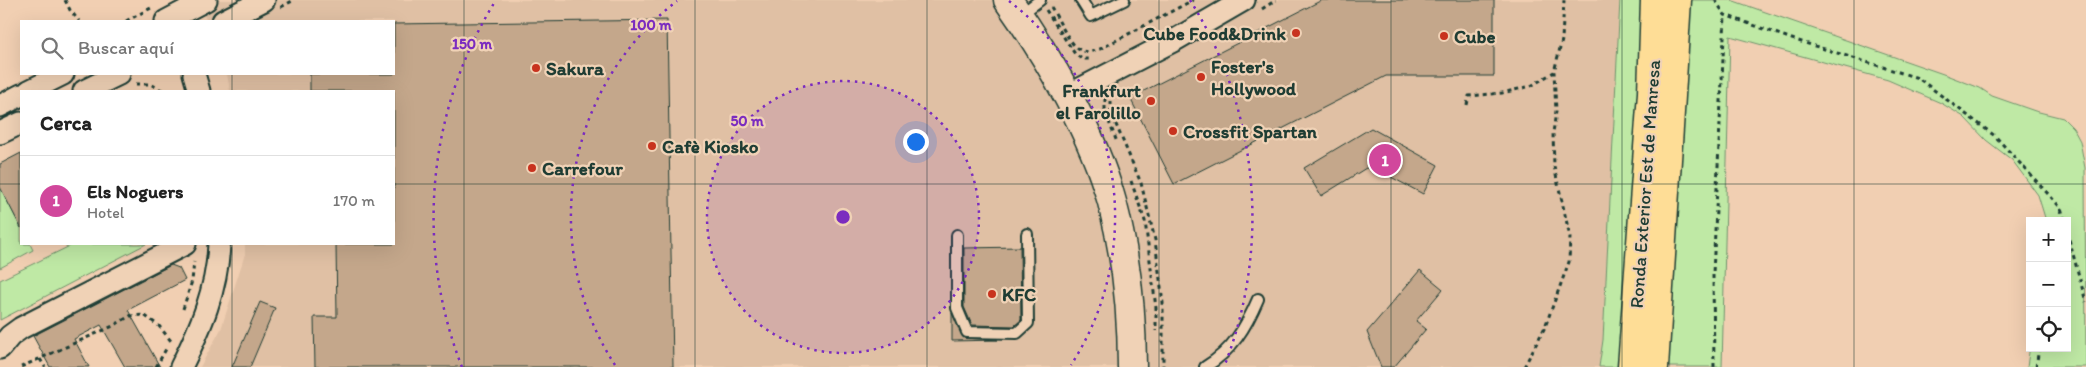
<!DOCTYPE html>
<html lang="es">
<meta charset="utf-8">
<style>
:root{--surface:#fff;--page:#f2f2f2;--text:#222;--muted:#767676;--line:#e0e0e0;--accent:#d93025}
body{margin:0;font-family:Itim,sans-serif;background:var(--page);color:var(--text)}
.controls{position:absolute;right:15px;bottom:15px;display:grid;overflow:hidden;border-radius:0px;box-shadow:0 5px 20px #0002}
.controls button{width:45px;height:45px;display:grid;place-items:center;padding:0;border:0;border-bottom:1px solid var(--line);background:var(--surface);color:var(--text);font:25px sans-serif}
.you{position:absolute;left:915px;top:141px;width:18px;height:18px;margin:-12px;border:4px solid #fff;border-radius:50%;background:#1a73e8;box-shadow:0 0 0 8px #1a73e833}
.badge{display:grid;place-items:center;width:32px;height:32px;border-radius:50%;background:var(--accent);color:#fff;font-size:16px;font-weight:700}
.pin{position:absolute;translate:-50% -50%;border:2px solid #fff;box-shadow:0 1px 5px #0006}
.list{margin:0;padding:0;list-style:none}
h2{display:flex;justify-content:space-between;align-items:center;height:65px;margin:0;padding:0 20px;font-size:21px}
h2 small{font-size:16px;font-weight:400;color:var(--muted)}
.list li{display:grid;grid-template-columns:32px 1fr auto;gap:15px;align-items:center;box-sizing:border-box;height:90px;padding:0 20px;border-top:1px solid var(--line)}
.list b{display:block;font-size:19px;white-space:nowrap}
.list p{margin:0;font-size:16px;white-space:nowrap;color:var(--muted)}
.list em{font-size:16px;font-style:normal;color:var(--muted)}
.icon{flex:none;width:28px;height:28px;fill:none;stroke:currentColor;stroke-width:2;stroke-linecap:round;stroke-linejoin:round}
.map{position:relative;flex:none;width:2086px;height:367px;overflow:hidden}
.search{position:absolute;background:var(--surface);box-shadow:0 5px 20px #0002;left:20px;top:20px;width:375px;height:55px;display:flex;align-items:center;gap:12px;box-sizing:border-box;padding:0 18px;border-radius:0px;color:var(--muted);font-size:19px}
.panel{position:absolute;background:var(--surface);box-shadow:0 5px 20px #0002;left:20px;top:90px;width:375px;height:155px;border-radius:0px}
.map>svg:first-child{display:block}
.built{fill:#e0c0a4}
.green{fill:#bfe9a5;stroke:#6f936c}
.building{fill:#c4a78b;stroke:#1f3d34}
.lines{fill:none;stroke-linecap:round;stroke-linejoin:round}
.lane-casing{stroke:#1f3d34;stroke-width:14}
.street-casing{stroke:#1f3d34;stroke-width:25}
.secondary-casing{stroke:#1f3d34;stroke-width:31}
.highway-casing{stroke:#1f3d34;stroke-width:31}
.path{stroke:#1f3d34;stroke-width:3;stroke-dasharray:4 4;stroke-linecap:butt}
.lane{stroke:#f0d2b6;stroke-width:10}
.street{stroke:#f0d2b6;stroke-width:21}
.secondary{stroke:#f0d2b6;stroke-width:28}
.highway{stroke:#fedd96;stroke-width:28}
.grid{fill:none;stroke:#1f3d34;stroke-width:1;stroke-opacity:0.55}
.ring{fill:none;stroke:#7b2cbf;stroke-width:2.5;stroke-dasharray:2.5 5}
.poi-dot{fill:#c8321e;stroke:#f0d2b6;stroke-width:2}
.labels{text-anchor:middle;dominant-baseline:central;stroke-width:4.5;stroke-linejoin:round;paint-order:stroke}
.poi-label{font-size:19px;font-weight:bold;fill:#1f3d34;stroke:#f0d2b6;text-anchor:start}
.street-label{font-size:19px;fill:#1f3d34;stroke:#f0d2b6}
.centre{fill:#7b2cbf;stroke:#f0d2b6;stroke-width:2.5}
.ring-label{font-size:15px;text-anchor:middle;font-weight:bold;fill:#7b2cbf;stroke:#f0d2b6;stroke-width:4.5;stroke-linejoin:round;paint-order:stroke}
</style>
<div class="map">
<svg width="2086" height="367" viewBox="0 0 2086 367">
<rect width="100%" height="100%" fill="#f1cfb2"/>
<filter id="ink" filterUnits="userSpaceOnUse"><feTurbulence type="fractalNoise" baseFrequency=".02" numOctaves="2"/><feDisplacementMap in="SourceGraphic" scale="10" xChannelSelector="R" yChannelSelector="G"/><feConvolveMatrix kernelMatrix="1 2 1 2 8 2 1 2 1" color-interpolation-filters="sRGB"/></filter>
<g filter="url(#ink)">
<path class="built" d="M196 0H1620L1603 340 1599 367H200L221 329 245 254V244H394V91H230L227 74H394V21H207Z"/>
<path class="green" d="M1620 0H1731L1946 75 1980 88 1992 96 2035 111 2063 118 2073 128 2080 141 2085 168 2086 367H2027L2030 345V348H2067V221H2046L2038 195 2012 160 1986 140 1964 117 1941 103 1888 80 1730 36 1722 367H1599L1603 340Z
M0 187 21 228V244H30L33 250 0 268Z
M74 244H146L0 320V280Z"/>
<path class="building" d="M1322 0H1494V76H1386L1174 184 1130 98Z
M667 20 673 367H315L314 317H337L336 244H394V91H310V74H394V24Z
M1371 128 1438 165 1423 194 1374 168H1366L1321 196 1304 168Z
M21 153V228L0 187V164Z
M1020 247 1021 320 1014 326 972 325 964 307V248Z
M171 265 179 268 185 280 128 310 160 367H125L101 325 74 339 89 367H50L33 336Z
M1420 270 1443 289 1416 321 1426 329 1394 367H1381L1367 332Z
M260 302 275 308 250 367H232Z
M952 313 964 338 998 340 952 341Z"/>
<g class="lines">
<g class="lane-casing">
<path id="lane" d="M1081 0 1091 16 1124 0
M1020 15 1040 0
M957 235V308L967 332 1017 333 1028 323 1027 234
M1205 367C1232 351 1246 327 1258 299"/>
</g>
<g class="street-casing">
<path id="street" d="M166 21 206 0
M223 21 264 0
M194 74 199 91
M1078 90 1175 40 1244 0
M29 91 63 74
M84 91 119 74
M0 106 21 95
M0 133 21 123
M0 348 10 336 21 328 185 244
M181 367C201 327 217 290 219 244"/>
</g>
<g class="secondary-casing">
<path id="secondary" d="M1008 0C1049 58 1093 133 1112 202 1126 255 1132 312 1132 367"/>
</g>
<g class="highway-casing">
<path id="highway" d="M1632 367 1652 93 1655 0
M1654 367 1677 0"/>
</g>
<path class="path" d="M65 0 70 10 79 21
M1715 0 1725 15 1792 39 1918 78 1995 136 2061 208 2065 221
M281 7 294 0
M1051 7C1058 18 1069 44 1080 50 1087 53 1093 51 1100 49L1193 0
M1262 9 1276 0
M1046 10 1075 54 1082 59H1092
M126 21 151 8
M136 84H150L164 91
M1114 94 1111 98V113L1141 183 1155 240 1163 303V367
M1105 98V112L1117 142
M1467 105 1469 96 1502 93 1531 86 1554 72 1562 40 1564 0
M1131 181 1145 221 1156 308V331
M2059 221 2061 209
M2067 232 2086 302
M183 309 192 281 194 262
M40 359 45 367
M21 367 113 326 130 316 144 315 159 326 171 341
M156 367 166 349
M1524 367 1545 327 1569 262 1570 237 1554 166 1553 133 1556 111 1554 72
M1714 367 1713 274 1725 15
M2036 367 2039 348"/>
<use href="#lane" class="lane"/>
<use href="#street" class="street"/>
<use href="#secondary" class="secondary"/>
<use href="#highway" class="highway"/>
</g>
</g>
<path class="grid" d="M232 0V21M464 0V367M695 0V367M927 0V367M1159 0V367M1391 0V367M1622 0V367M1854 0V367M232 74V91M0 184H21M394 184H2086M232 244V367"/>
<circle cx="843" cy="217" r="136" fill="#7b2cbf" fill-opacity=".12"/>
<g class="ring">
<circle cx="843" cy="217" r="136"/>
<path d="M615 365A272 272 0 0 1 677 1M1009 1A272 272 0 0 1 1071 365"/>
<path d="M462 367A409 409 0 0 1 496 0M1190 0A409 409 0 0 1 1224 367"/>
</g>
<g class="poi-dot">
<circle cx="1296" cy="33" r="5"/>
<circle cx="1444" cy="36" r="5"/>
<circle cx="536" cy="68" r="5"/>
<circle cx="1201" cy="77" r="5"/>
<circle cx="1151" cy="101" r="5"/>
<circle cx="1173" cy="131" r="5"/>
<circle cx="652" cy="146" r="5"/>
<circle cx="532" cy="168" r="5"/>
<circle cx="992" cy="294" r="5"/>
</g>
<g class="labels">
<g class="poi-label">
<text x="1286" y="33" text-anchor="end">Cube Food&amp;Drink</text>
<text x="1454" y="36">Cube</text>
<text x="1211" y="66">Foster's<tspan x="1211" dy="22">Hollywood</tspan></text>
<text x="546" y="68">Sakura</text>
<text x="1141" y="90" text-anchor="end">Frankfurt<tspan x="1141" dy="22">el Farolillo</tspan></text>
<text x="1183" y="131">Crossfit Spartan</text>
<text x="662" y="146">Cafè Kiosko</text>
<text x="542" y="168">Carrefour</text>
<text x="1002" y="294">KFC</text>
</g>
<g class="street-label">
<text transform="translate(1645 184) rotate(-86)">Ronda Exterior Est de Manresa</text>
</g>
</g>
<circle cx="843" cy="217" r="8" class="centre"/>
<g class="ring-label">
<text x="651" y="30">100 m</text>
<text x="472" y="49">150 m</text>
<text x="747" y="126">50 m</text>
</g>
</svg>
<div class="controls">
<button>+</button>
<button>−</button>
<button><svg class="icon" aria-label="locate" viewBox="0 0 24 24"><circle cx="12" cy="12" r="6"/><path d="M12 2v4M12 18v4M2 12h4M18 12h4"/></svg></button>
</div>
<div class="you"></div>
<div class="pin badge" style="left:1385px;top:160px;background:#d1479c">1</div>
<div class="search"><svg class="icon" aria-label="search" viewBox="0 0 24 24"><circle cx="10" cy="10" r="6"/><path d="M15 15l6 6"/></svg>Buscar aquí</div>
<section class="panel">
<h2>Cerca<small></small></h2>
<ul class="list">
<li><span class="badge" style="background:#d1479c">1</span><div><b>Els Noguers</b><p>Hotel</p></div><em>170 m</em></li>
</ul>
</section>
</div>
